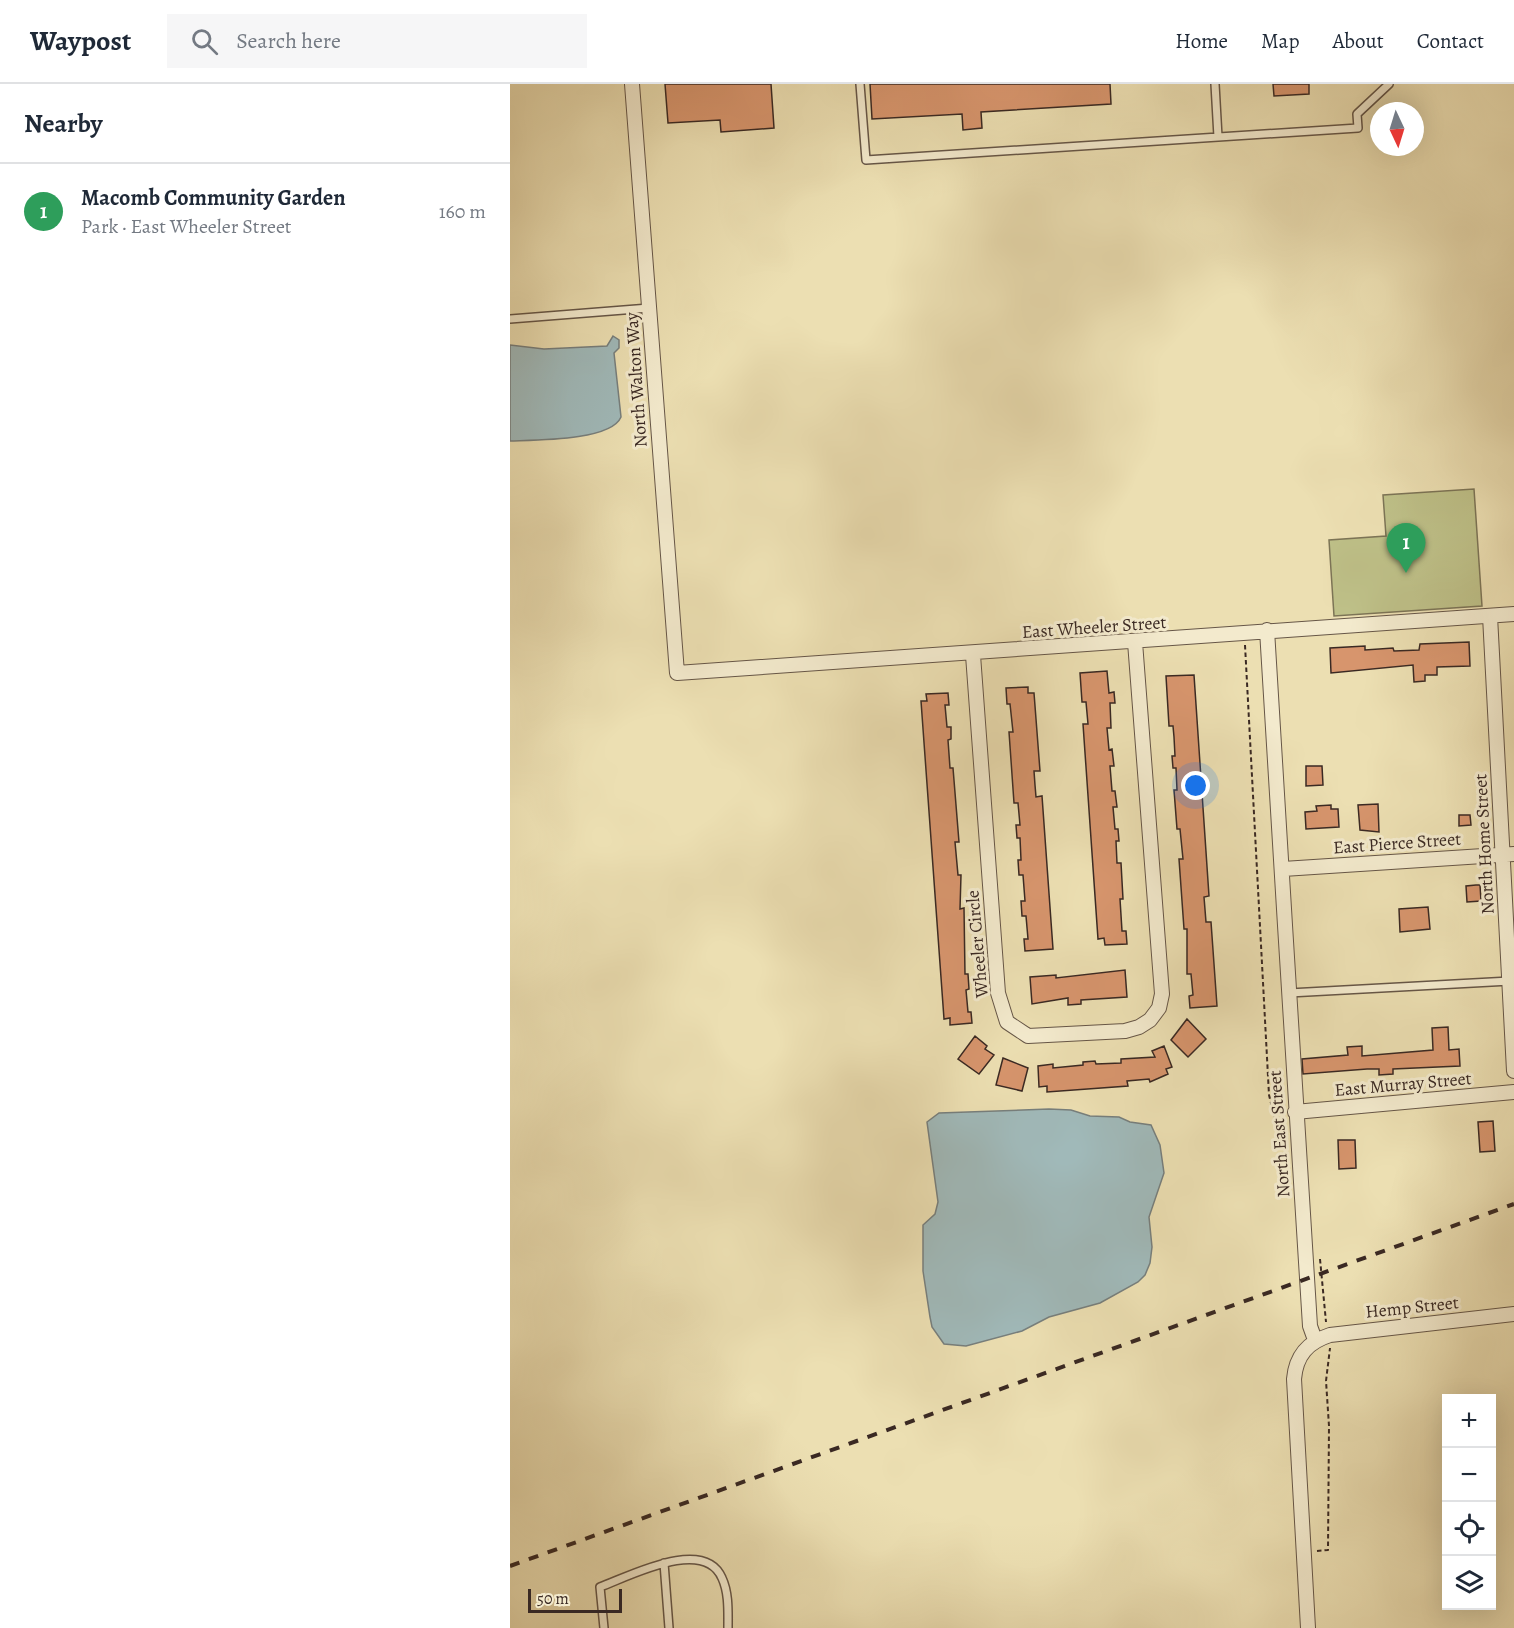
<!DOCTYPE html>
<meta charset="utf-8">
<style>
:root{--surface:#fff;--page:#f6f6f7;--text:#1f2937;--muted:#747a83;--line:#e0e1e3;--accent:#8f2418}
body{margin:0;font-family:Alegreya,serif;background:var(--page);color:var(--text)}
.controls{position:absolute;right:18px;bottom:18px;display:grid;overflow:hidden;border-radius:0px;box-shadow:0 6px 24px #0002}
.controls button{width:54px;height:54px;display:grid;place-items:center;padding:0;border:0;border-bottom:2px solid var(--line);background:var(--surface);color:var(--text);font:30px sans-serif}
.compass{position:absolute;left:860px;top:18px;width:54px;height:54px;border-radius:50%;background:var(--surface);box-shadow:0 6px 24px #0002;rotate:176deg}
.scale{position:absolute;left:18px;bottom:15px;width:94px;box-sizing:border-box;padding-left:6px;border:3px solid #3a2923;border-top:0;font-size:16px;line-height:21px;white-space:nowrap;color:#3a2923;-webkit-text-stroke:4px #f3eacd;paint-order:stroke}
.you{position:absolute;left:686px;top:702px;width:21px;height:21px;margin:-15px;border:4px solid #fff;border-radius:50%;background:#1a73e8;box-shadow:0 0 0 9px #1a73e833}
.badge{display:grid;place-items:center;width:39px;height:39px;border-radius:50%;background:var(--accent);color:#fff;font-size:20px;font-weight:700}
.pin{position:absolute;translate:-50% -50px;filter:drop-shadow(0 2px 3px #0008)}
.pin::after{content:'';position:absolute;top:32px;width:21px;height:18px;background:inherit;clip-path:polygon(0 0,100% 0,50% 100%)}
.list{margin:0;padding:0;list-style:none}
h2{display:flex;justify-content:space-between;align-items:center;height:78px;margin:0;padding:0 24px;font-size:26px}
h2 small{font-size:20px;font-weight:400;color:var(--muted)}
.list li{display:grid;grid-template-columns:39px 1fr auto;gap:18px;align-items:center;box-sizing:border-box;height:96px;padding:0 24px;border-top:2px solid var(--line)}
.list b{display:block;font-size:22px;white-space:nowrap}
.list p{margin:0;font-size:20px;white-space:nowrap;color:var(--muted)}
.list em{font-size:20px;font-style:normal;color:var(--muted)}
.icon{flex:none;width:33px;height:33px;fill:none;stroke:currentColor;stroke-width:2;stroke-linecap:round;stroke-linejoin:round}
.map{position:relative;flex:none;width:1004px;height:1544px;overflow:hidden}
header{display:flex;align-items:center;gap:36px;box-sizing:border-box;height:84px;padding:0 30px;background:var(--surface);border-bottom:2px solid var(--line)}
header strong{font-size:28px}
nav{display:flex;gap:33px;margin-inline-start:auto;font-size:21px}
.search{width:420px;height:54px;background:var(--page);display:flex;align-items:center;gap:15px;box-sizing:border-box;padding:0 21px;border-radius:0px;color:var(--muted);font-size:22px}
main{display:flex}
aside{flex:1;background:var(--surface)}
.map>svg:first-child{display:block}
.green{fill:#bec088;stroke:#7c7456;stroke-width:1.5}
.water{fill:#a0b9b9;stroke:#777f7d;stroke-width:1.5}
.building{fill:#d7956d;stroke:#3a2923;stroke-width:1.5}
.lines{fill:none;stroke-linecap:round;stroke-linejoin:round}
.lane-casing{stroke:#665647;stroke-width:10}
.street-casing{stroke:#665647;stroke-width:16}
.path{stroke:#3a2923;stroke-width:2;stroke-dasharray:4.5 3;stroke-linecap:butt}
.lane{stroke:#f3eacd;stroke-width:7}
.street{stroke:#f3eacd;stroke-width:14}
.rail{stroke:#3a2923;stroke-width:4;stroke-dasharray:10 10;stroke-linecap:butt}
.labels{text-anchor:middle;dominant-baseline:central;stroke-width:6;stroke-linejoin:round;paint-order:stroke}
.street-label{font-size:18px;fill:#3a2923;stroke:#f3eacd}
</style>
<header>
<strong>Waypost</strong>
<div class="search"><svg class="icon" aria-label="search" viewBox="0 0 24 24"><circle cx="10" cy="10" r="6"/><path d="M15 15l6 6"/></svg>Search here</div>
<nav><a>Home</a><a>Map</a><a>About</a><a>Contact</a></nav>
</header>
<main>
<aside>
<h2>Nearby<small></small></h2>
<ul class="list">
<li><span class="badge" style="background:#2e9e5b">1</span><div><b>Macomb Community Garden</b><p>Park · East Wheeler Street</p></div><em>160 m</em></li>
</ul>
</aside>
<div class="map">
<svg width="1004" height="1544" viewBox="0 0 1004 1544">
<rect width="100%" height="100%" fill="#ecdfb2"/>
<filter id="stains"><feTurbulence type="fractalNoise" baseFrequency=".00333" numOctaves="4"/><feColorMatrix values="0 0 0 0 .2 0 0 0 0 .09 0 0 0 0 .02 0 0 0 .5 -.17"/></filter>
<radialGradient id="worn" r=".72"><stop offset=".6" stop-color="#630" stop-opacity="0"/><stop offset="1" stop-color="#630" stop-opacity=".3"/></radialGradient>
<path class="green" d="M964 405 972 522 824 532 819 456 876 452 873 411Z"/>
<path class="water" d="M103 252 109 256V264L104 269 111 333C101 357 24 356 0 357V261L34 265 97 262Z
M539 1025 561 1026 580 1032 609 1033 620 1038 641 1041 650 1061 654 1089 639 1133 642 1163 640 1179 635 1191 628 1198 590 1219 539 1233 512 1247 456 1262 434 1260 422 1243 420 1233 413 1187V1141L425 1130 428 1118 417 1038 429 1029Z"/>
<path class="building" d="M155 0H261L264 44 211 48 210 36 158 39Z
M360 0H600L601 20 471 28 472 44 453 46 452 30 362 35Z
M763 0H799V10L764 12Z
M959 558 960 582 927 583V591H915V597L904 598 903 581 821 589 820 564 855 562V566L883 564 884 567 909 566 910 560Z
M597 587 599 609 604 608 605 619H600L601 644H597L599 666 602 665 604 682H600L602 707H605L607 723H603L605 745H608L609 757H606L607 779H611L613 815H610L612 847H616L617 860 595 861 594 854 588 855 573 640H578L576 618H572L570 589Z
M684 591 699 812 694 813 696 838H701L707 922 680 924 679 912 683 911 681 890H677V845H674L669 775H673L670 745H667L664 706H667L666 684H663L662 672H665L664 653 663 642H659L656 592Z
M518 603V609H524L530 687H524L525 701 526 713 532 712 543 865 515 867 514 855H518L516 832H512L511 817H515L513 791H509L508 776H511L510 754H507L506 741H510L508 719H504L499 648H503L500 620H497L496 604Z
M438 609 439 621H435L437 643H441V655L438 656 440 684H443L449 758H445L448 791H451L450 825 454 824 455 890H458L459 905 456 906 458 928H461L462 939 440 941V934L434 935 411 617H417L416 610Z
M796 682H812L813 701 796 702Z
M868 720 869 748 850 746 848 721Z
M821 721V725H828L829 743 796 745 795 728 807 727 806 722Z
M949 731H960L961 741 949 742Z
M966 801H970L971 817 957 818 956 802Z
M918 823 920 845 890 848 889 825Z
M615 886 617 913 571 916V920L558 921V914L522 920 520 893 546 891V894Z
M677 935 696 955 678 973 661 956Z
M938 943 939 966 949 965 950 982 883 985V990L869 991V985H857L793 990 792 975 838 971 837 963 852 962V972L923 966 922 944Z
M465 952 477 962 475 965 484 971 469 990 448 975Z
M654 962 662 983 656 985 658 990 640 998 639 995 617 997 618 1002 537 1008V1002L529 1003 528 982 543 980V984L573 981V978L585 977 586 980 611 979V975L645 973 642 967Z
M493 974 518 984 512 1007 486 1001Z
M983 1037 985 1067 970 1068 968 1038Z
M828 1056H845L846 1084 829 1085Z"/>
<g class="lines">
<g class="lane-casing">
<path id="lane" d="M350 0 356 76 848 44 847 30 879 0
M705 0 708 53
M0 235 139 224
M779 909 1000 897
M154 1479 159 1544
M94 1544 90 1503C118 1493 194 1452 212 1494 219 1509 218 1527 218 1544"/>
</g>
<g class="street-casing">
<path id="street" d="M122 0 167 589 1004 530
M980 532 1004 987
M757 546C772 778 784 1010 800 1242L805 1256
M463 571 488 909 497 938 518 952 615 947 629 943 640 936 649 924 652 910 625 558
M773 785 1004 770
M785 1028 1004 1008
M798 1544 784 1295C786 1271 798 1258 820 1251L1004 1230"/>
</g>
<path class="path" d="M735 561 759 1011 775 1075
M810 1175 816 1238
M807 1467 818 1466 819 1342 816 1297 820 1264"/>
<use href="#lane" class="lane"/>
<use href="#street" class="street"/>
<path class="rail" d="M0 1482 1004 1120"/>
</g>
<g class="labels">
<g class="street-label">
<text transform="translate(126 296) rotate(-94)">North Walton Way</text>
<text transform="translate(584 543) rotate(-4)">East Wheeler Street</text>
<text transform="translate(887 759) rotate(-4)">East Pierce Street</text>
<text transform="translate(974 760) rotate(-93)">North Home Street</text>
<text transform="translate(467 860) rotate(-95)">Wheeler Circle</text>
<text transform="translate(893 1000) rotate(-5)">East Murray Street</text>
<text transform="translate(769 1050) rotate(-94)">North East Street</text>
<text transform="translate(902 1223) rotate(-6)">Hemp Street</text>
</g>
</g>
<rect width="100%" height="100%" filter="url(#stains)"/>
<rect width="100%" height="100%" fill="url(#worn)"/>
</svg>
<div class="controls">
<button>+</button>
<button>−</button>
<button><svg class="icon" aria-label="locate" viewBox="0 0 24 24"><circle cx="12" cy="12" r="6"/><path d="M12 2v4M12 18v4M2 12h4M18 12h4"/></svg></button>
<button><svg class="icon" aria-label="layers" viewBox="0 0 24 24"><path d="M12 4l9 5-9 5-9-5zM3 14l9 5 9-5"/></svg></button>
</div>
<svg class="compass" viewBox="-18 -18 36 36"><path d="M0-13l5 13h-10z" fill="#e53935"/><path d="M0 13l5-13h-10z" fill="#747a83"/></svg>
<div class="scale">50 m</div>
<div class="you"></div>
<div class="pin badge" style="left:896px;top:489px;background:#2e9e5b">1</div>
</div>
</main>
